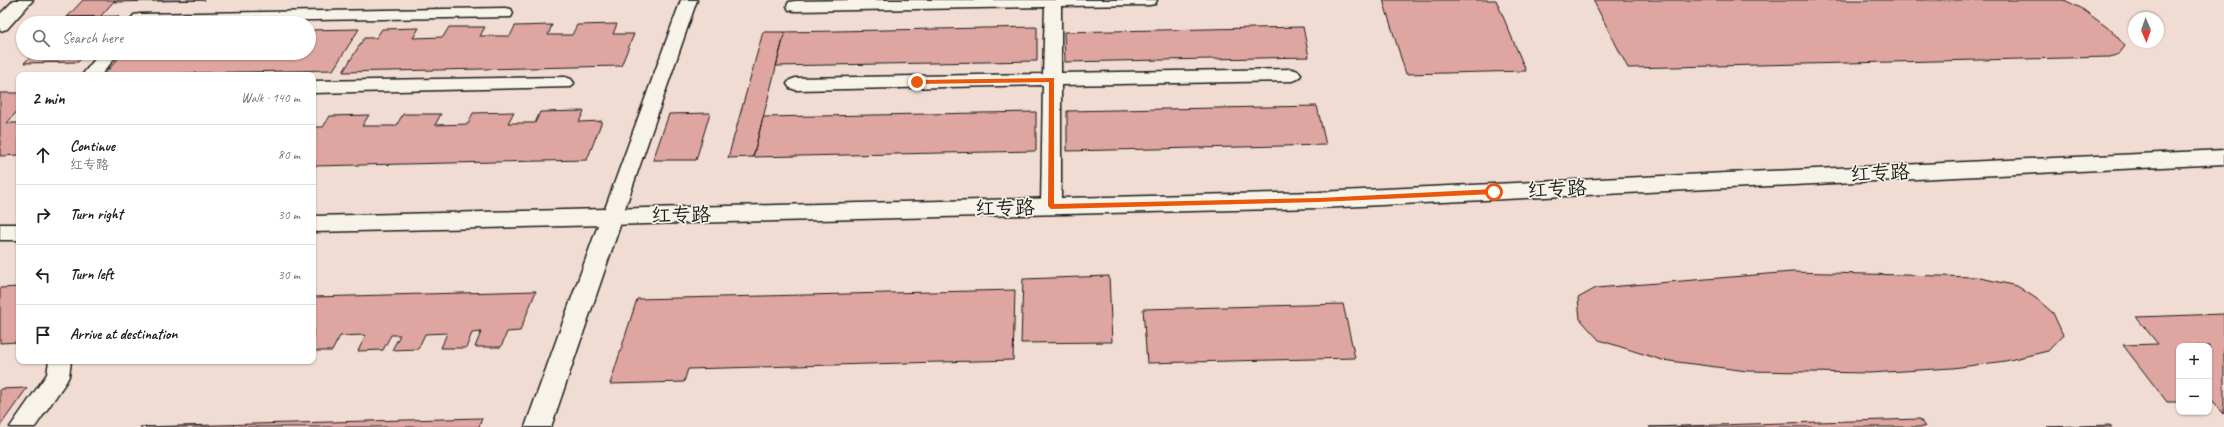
<!DOCTYPE html>
<meta charset="utf-8">
<style>
:root{--surface:#fff;--page:#f2f2f2;--text:#202124;--muted:#757577;--line:#e0e0e0}
body{margin:0;font-family:Caveat,"LXGW WenKai TC",sans-serif;background:var(--page);color:var(--text)}
.controls{position:absolute;right:12px;bottom:12px;display:grid;overflow:hidden;border-radius:8px;box-shadow:0 1px 3px #0004}
.controls button{width:36px;height:36px;display:grid;place-items:center;padding:0;border:0;border-bottom:1px solid var(--line);background:var(--surface);color:var(--text);font:20px sans-serif}
.compass{position:absolute;left:2128px;top:12px;width:36px;height:36px;border-radius:50%;background:var(--surface);box-shadow:0 1px 3px #0004;rotate:178deg}
.stop{position:absolute;width:12px;height:12px;margin:-9px;border:3px solid #ea580c;border-radius:50%;background:#fff}
.stop.end{background:#ea580c;border-color:#fff;box-shadow:0 1px 4px #0008}
.list{margin:0;padding:0;list-style:none}
h2{display:flex;justify-content:space-between;align-items:center;height:52px;margin:0;padding:0 16px;font-size:17px}
h2 small{font-size:13px;font-weight:400;color:var(--muted)}
.list li{display:grid;grid-template-columns:26px 1fr auto;gap:12px;align-items:center;box-sizing:border-box;height:60px;padding:0 16px;border-top:1px solid var(--line)}
.list b{display:block;font-size:15px;white-space:nowrap}
.list p{margin:0;font-size:13px;white-space:nowrap;color:var(--muted)}
.list em{font-size:13px;font-style:normal;color:var(--muted)}
.icon{flex:none;width:22px;height:22px;fill:none;stroke:currentColor;stroke-width:2;stroke-linecap:round;stroke-linejoin:round}
.map{position:relative;flex:none;width:2224px;height:427px;overflow:hidden}
.search{position:absolute;background:var(--surface);box-shadow:0 1px 3px #0004;left:16px;top:16px;width:300px;height:44px;display:flex;align-items:center;gap:10px;box-sizing:border-box;padding:0 14px;border-radius:22px;color:var(--muted);font-size:15px}
.panel{position:absolute;background:var(--surface);box-shadow:0 1px 3px #0004;left:16px;top:72px;width:300px;height:292px;border-radius:8px}
.map>svg:first-child{display:block}
.building{fill:#dfa5a0;stroke:#1c1c1c}
.lines{fill:none;stroke-linecap:round;stroke-linejoin:round}
.lane-casing{stroke:#1c1c1c;stroke-width:3}
.street-casing{stroke:#1c1c1c;stroke-width:3}
.secondary-casing{stroke:#1c1c1c;stroke-width:3}
.lane{fill:#f7f3e8;fill-rule:evenodd}
.street{fill:#f7f3e8;fill-rule:evenodd}
.secondary{fill:#f7f3e8;fill-rule:evenodd}
.route{fill:#ea580c}
.labels{text-anchor:middle;dominant-baseline:central;stroke-width:3.5;stroke-linejoin:round;paint-order:stroke}
.street-label{font-size:20px;fill:#1c1c1c;stroke:#f7f3e8}
</style>
<div class="map">
<svg width="2224" height="427" viewBox="0 0 2224 427">
<rect width="100%" height="100%" fill="#f0dcd2"/>
<filter id="ink" filterUnits="userSpaceOnUse"><feTurbulence type="fractalNoise" baseFrequency=".025" numOctaves="2"/><feDisplacementMap in="SourceGraphic" scale="8" xChannelSelector="R" yChannelSelector="G"/><feConvolveMatrix kernelMatrix="1 2 1 2 8 2 1 2 1" color-interpolation-filters="sRGB"/></filter>
<g filter="url(#ink)">
<path class="building" d="M83 0H115L100 17H67Z
M115 0H205L114 2Z
M1383 0H1496L1526 71 1406 74Z
M1593 0H2064L2081 8 2112 31 2125 46 2119 54 2110 57 1628 68Z
M119 16 113 22 123 23H62L67 17Z
M617 24 613 34H634L621 66 343 72 364 38H376L382 29 419 28 413 38 443 37 449 27H485L480 36H510L515 26 552 25 548 35H572L577 25Z
M1037 27V61L776 66 785 32Z
M1303 27 1309 57 1065 62 1064 32Z
M359 29 333 70 104 75 123 53H309V30Z
M763 32H785L753 157 728 158Z
M34 53H86L78 62 24 63Z
M0 93H19V109L7 123H19V155L0 156Z
M1317 106 1326 145 1067 151V111Z
M584 111 579 122 602 121 587 160 313 166V127H323L330 116 369 115 362 126H396L403 114H441L435 125 468 124 473 113 514 112 508 123H535L540 112Z
M1036 112V151L753 157 763 117Z
M710 113 696 160H653L669 114Z
M1792 272 1976 277 2017 286 2037 299 2053 313 2063 335 2048 351 2005 361 1953 368 1869 373 1747 371 1662 360 1599 340 1580 319 1578 298 1596 288Z
M1109 276 1112 342 1021 343 1023 279Z
M19 287V342L0 343V288Z
M1015 290 1013 360 688 369 684 382 610 384 637 299Z
M536 291 520 331 507 332 501 347H475L481 332 472 333 466 348H441L447 333 425 334 418 349 392 350 400 335H391L383 350 358 351 366 335 340 336 332 351H313V297Z
M1343 304 1355 358 1147 363 1143 309Z
M2224 314V414L2213 401H2209V346H2179V402H2167L2123 345 2158 344 2136 317Z
M27 388 0 426V389Z
M482 418 479 427H140Z
M1920 419 1925 427H1649Z
M2110 425 2112 427H2047Z"/>
<g class="lines">
<g class="lane-casing">
<path id="lane" d="M681 0H697L622 217 619 222 612 224 605 222 602 217Z
M853 0H1157L1155 4 1149 5 1061 6V73L1292 69 1298 71 1301 75 1298 79 1292 81 1061 85V206L1058 211 1051 213 1044 211 1041 206 1043 85 796 90 790 88 787 84 790 80 796 78 1043 74 1045 7 795 11 789 10 787 6 789 2 795 1Z
M505 8 511 9 513 13 511 17 128 23 134 15 140 14Z
M100 53H119L101 75H82Z
M565 77 571 79 574 83 571 87 313 93V81Z
M49 361H71L69 376 66 382 35 427H10L47 374Z"/>
</g>
<g class="street-casing">
<path id="street" d="M14 0H33L7 29 0 31V14Z
M612 209 620 211 623 217 551 427H525L601 217 604 211Z"/>
</g>
<g class="secondary-casing">
<path id="secondary" d="M2224 150V164L1319 208 313 232V216L1319 192Z
M0 224H19V240H0Z"/>
</g>
<use href="#lane" class="lane"/>
<use href="#street" class="street"/>
<use href="#secondary" class="secondary"/>
</g>
</g>
<path class="route" d="M1054 78V204L1319 198 1494 189 1497 192 1494 194 1319 202 1051 209 1048 206 1049 82 917 84 914 82 917 80Z"/>
<g class="labels">
<g class="street-label">
<text transform="translate(1880 173) rotate(-3)">红专路</text>
<text transform="translate(1557 189) rotate(-3)">红专路</text>
<text transform="translate(1005 208) rotate(-1)">红专路</text>
<text transform="translate(681 215) rotate(-1)">红专路</text>
</g>
</g>
</svg>
<div class="controls">
<button>+</button>
<button>−</button>
</div>
<svg class="compass" viewBox="-18 -18 36 36"><path d="M0-13l5 13h-10z" fill="#e53935"/><path d="M0 13l5-13h-10z" fill="#757577"/></svg>
<div class="stop" style="left:1494px;top:192px"></div>
<div class="stop end" style="left:917px;top:82px"></div>
<div class="search"><svg class="icon" aria-label="search" viewBox="0 0 24 24"><circle cx="10" cy="10" r="6"/><path d="M15 15l6 6"/></svg>Search here</div>
<section class="panel">
<h2>2 min<small>Walk · 140 m</small></h2>
<ul class="list">
<li><svg class="icon" aria-label="ahead" viewBox="0 0 24 24"><path d="M12 20V5M6 11l6-6 6 6"/></svg><div><b>Continue</b><p>红专路</p></div><em>80 m</em></li>
<li><svg class="icon" aria-label="right" viewBox="0 0 24 24"><path d="M7 20v-9h11M14 6l5 5-5 5"/></svg><div><b>Turn right</b></div><em>30 m</em></li>
<li><svg class="icon" aria-label="left" viewBox="0 0 24 24"><path d="M17 20v-9H6M10 6l-5 5 5 5"/></svg><div><b>Turn left</b></div><em>30 m</em></li>
<li><svg class="icon" aria-label="arrive" viewBox="0 0 24 24"><path d="M6 21V4h12l-3 4 3 4H6"/></svg><div><b>Arrive at destination</b></div></li>
</ul>
</section>
</div>
